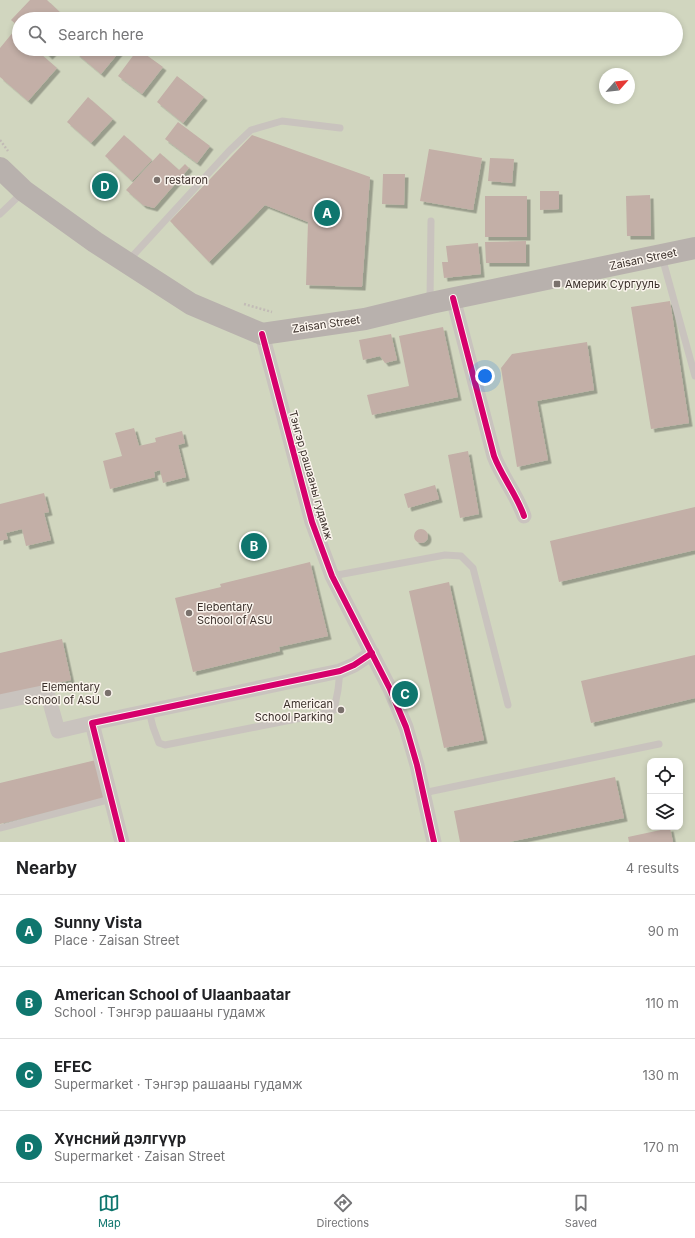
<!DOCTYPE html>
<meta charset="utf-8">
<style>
:root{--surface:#fff;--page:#f6f6f6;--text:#202124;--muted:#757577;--line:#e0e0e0;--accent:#0f766e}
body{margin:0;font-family:Inter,sans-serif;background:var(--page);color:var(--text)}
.controls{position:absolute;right:12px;bottom:12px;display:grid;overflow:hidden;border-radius:8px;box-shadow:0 2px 6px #0003}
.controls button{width:36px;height:36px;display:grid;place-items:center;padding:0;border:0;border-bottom:1px solid var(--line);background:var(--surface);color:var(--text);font:20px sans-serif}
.compass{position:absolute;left:599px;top:68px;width:36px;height:36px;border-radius:50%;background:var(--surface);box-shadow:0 2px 6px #0003;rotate:63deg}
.you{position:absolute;left:485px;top:376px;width:14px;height:14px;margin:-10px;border:3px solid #fff;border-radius:50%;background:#1a73e8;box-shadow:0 0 0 6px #1a73e833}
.badge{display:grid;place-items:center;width:26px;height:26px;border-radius:50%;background:var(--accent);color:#fff;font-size:13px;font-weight:700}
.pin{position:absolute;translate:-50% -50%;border:2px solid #fff;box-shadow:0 1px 4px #0006}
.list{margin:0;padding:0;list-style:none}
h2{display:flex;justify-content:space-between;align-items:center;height:52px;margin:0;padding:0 16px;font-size:17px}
h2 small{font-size:13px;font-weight:400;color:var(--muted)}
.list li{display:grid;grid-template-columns:26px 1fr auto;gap:12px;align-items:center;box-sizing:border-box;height:72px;padding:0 16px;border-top:1px solid var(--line)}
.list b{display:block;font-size:15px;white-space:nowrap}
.list p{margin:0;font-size:13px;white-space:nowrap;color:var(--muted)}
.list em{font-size:13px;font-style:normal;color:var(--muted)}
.icon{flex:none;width:22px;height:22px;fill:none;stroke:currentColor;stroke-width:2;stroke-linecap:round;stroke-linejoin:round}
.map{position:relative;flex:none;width:695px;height:842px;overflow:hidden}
.search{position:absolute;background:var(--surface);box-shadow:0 2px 6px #0003;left:12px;right:12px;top:12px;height:44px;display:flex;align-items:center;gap:10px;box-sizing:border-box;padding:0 14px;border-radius:22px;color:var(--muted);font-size:15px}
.sheet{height:340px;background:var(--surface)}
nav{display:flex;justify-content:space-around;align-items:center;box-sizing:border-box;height:56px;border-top:1px solid var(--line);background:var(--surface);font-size:11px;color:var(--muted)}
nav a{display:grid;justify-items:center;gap:2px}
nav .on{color:var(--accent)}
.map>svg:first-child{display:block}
.green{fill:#d1d6bf;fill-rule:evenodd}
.building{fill:#c3afa7;filter:url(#shadow)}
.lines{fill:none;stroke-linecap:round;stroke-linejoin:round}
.path{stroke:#c2bbb6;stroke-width:2.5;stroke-dasharray:2 2;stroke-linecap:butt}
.service{stroke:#c9c3be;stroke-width:7}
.minor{stroke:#c9c3be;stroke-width:15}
.primary{stroke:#b8b1ad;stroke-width:22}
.cycleway-casing{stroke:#fbf5ee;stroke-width:8}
.cycleway{stroke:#d6006c;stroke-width:6}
.poi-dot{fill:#7a716c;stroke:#fbf5ee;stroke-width:1.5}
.labels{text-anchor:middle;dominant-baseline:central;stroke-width:3;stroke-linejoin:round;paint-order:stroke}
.poi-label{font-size:11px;fill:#3b302b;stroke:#fbf5ee;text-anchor:start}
.street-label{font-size:11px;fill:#3b302b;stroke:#fbf5ee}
</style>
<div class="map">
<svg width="695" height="842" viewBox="0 0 695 842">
<defs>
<filter id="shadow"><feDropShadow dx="3.5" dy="3.5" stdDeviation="0" flood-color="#0004"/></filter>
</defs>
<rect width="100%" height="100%" fill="#f0ebe5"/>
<path class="green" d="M0 0H695V842H0ZM19 19H676V49H19ZM605 74H629V98H605ZM650 761H680V827H650Z"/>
<path class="building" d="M30 0H47L67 19H19V27L11 20Z
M14 31 19 35V49H35L57 68 28 101 0 77V48Z
M42 49H56L49 56Z
M80 49H118L120 51 101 74 76 53Z
M138 49 163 67 142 94 118 76Z
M177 76 204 97 183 123 157 102Z
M88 97 113 119 91 143 67 122Z
M178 122 210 146 197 163 165 139Z
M124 135 152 160 132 181 105 156Z
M252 135 370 177 362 287 306 285 308 222 265 205 209 262 170 221Z
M429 149 482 158 473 210 420 201Z
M160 153 179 170 185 164 189 168 154 208 143 205 126 190Z
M490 158 514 159 512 183 488 181Z
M383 174H405L404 205 382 204Z
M540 191H559V209L540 210Z
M650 195 651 236H627L626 196Z
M485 196H527V237H485Z
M526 241V263H486L485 242Z
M478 243 481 274 444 278 442 262H448L446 246Z
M670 301 689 423 651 429 631 307Z
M443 327 458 397 372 415 367 395 409 386 399 336Z
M391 334 397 360 385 363 380 356 363 360 359 340Z
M587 342 594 390 537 401 548 460 517 467 501 368 512 354Z
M134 428 139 446 156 442 155 438 182 431 185 443 178 445 186 477 163 483 160 470 154 472 155 477 110 489 103 461 122 456 115 433Z
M468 451 479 514 460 518 448 455Z
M435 485 439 499 408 508 404 494Z
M44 493 49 512 44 513 51 540 26 546 22 529 6 533 8 539 0 541V504Z
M695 507V550L559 582 550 541Z
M414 536a7 7 0 1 1 14 0a7 7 0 1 1-14 0Z
M310 562 328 636 279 647 280 651 193 672 175 598 221 587 220 584Z
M449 582 484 740 444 748 409 591Z
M62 639 71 680 0 696V653Z
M695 655V698L591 723 581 681Z
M96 760 105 798 0 824V783Z
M615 777 624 818 509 842H460L454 811Z
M670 828 673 842H629L628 837Z"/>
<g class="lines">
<path class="path" d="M0 140 8 151
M244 304 272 312"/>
<path class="service" d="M0 214 22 193
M662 257 695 376
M128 261 229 151 251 130 282 121 340 128
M430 301 431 221
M332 576 445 555 461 556 473 568 508 705
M149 711 153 727 159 743 165 745 331 712 334 710 338 690 340 671
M423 793 659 744
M0 828 111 799"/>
<path class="minor" d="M453 298 494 456C502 477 517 495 524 516
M262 334 312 522 332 576 390 689 406 727 417 765 434 842
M0 702 47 692 58 731 92 723
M122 842 92 723 340 671 354 665 372 653"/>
<path class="primary" d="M0 168 24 191 95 242 191 304 262 334 365 319 431 303 695 248"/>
<g class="cycleway-casing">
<path id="cycleway" d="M453 298 494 456C502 477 517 495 524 516
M262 334 312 522 332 576 390 689 406 727 417 765 434 842
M122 842 92 723 340 671 354 665 372 653"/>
</g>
<use href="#cycleway" class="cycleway"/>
</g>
<g class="poi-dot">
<circle cx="157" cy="180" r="4"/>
<rect x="553" y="280" width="8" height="8" rx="2"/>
<circle cx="189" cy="613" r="4"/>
<circle cx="108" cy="693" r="4"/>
<circle cx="341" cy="710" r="4"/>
</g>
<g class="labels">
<g class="poi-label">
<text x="165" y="180">restaron</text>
<text x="565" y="284">Америк Cургууль</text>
<text x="197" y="607">Elebentary<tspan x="197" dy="13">School of ASU</tspan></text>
<text x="100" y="687" text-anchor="end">Elementary<tspan x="100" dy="13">School of ASU</tspan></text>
<text x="333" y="704" text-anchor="end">American<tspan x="333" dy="13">School Parking</tspan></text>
</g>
<g class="street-label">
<text transform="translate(643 259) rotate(-12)">Zaisan Street</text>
<text transform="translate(326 324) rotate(-8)">Zaisan Street</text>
<text transform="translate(311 475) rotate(74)">Тэнгэр рашааны гудамж</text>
</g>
</g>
</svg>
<div class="controls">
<button><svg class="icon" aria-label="locate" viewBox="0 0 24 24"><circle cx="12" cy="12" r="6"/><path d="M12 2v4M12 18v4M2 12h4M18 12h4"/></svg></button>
<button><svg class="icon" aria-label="layers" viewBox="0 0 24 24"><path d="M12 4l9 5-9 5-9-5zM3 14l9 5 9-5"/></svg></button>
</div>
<svg class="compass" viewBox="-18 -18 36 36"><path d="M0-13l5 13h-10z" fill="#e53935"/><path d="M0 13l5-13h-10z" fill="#757577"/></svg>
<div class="you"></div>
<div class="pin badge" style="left:327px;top:213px">A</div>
<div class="pin badge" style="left:254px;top:546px">B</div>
<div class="pin badge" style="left:405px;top:694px">C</div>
<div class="pin badge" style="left:105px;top:186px">D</div>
<div class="search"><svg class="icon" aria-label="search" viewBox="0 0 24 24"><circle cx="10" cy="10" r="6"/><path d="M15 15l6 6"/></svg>Search here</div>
</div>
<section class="sheet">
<h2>Nearby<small>4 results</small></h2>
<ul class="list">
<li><span class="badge">A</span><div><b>Sunny Vista</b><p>Place · Zaisan Street</p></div><em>90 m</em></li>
<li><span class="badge">B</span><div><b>American School of Ulaanbaatar</b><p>School · Тэнгэр рашааны гудамж</p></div><em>110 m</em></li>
<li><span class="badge">C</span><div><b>EFEC</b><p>Supermarket · Тэнгэр рашааны гудамж</p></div><em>130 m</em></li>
<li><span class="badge">D</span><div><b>Хүнсний дэлгүүр</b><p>Supermarket · Zaisan Street</p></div><em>170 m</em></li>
</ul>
</section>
<nav>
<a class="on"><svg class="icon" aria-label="map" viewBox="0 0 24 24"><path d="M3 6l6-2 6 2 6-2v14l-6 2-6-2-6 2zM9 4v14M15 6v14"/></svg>Map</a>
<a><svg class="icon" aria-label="directions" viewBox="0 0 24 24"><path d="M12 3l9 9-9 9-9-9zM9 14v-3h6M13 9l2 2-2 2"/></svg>Directions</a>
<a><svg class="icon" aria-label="saved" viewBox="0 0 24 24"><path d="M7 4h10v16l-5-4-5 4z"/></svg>Saved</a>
</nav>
